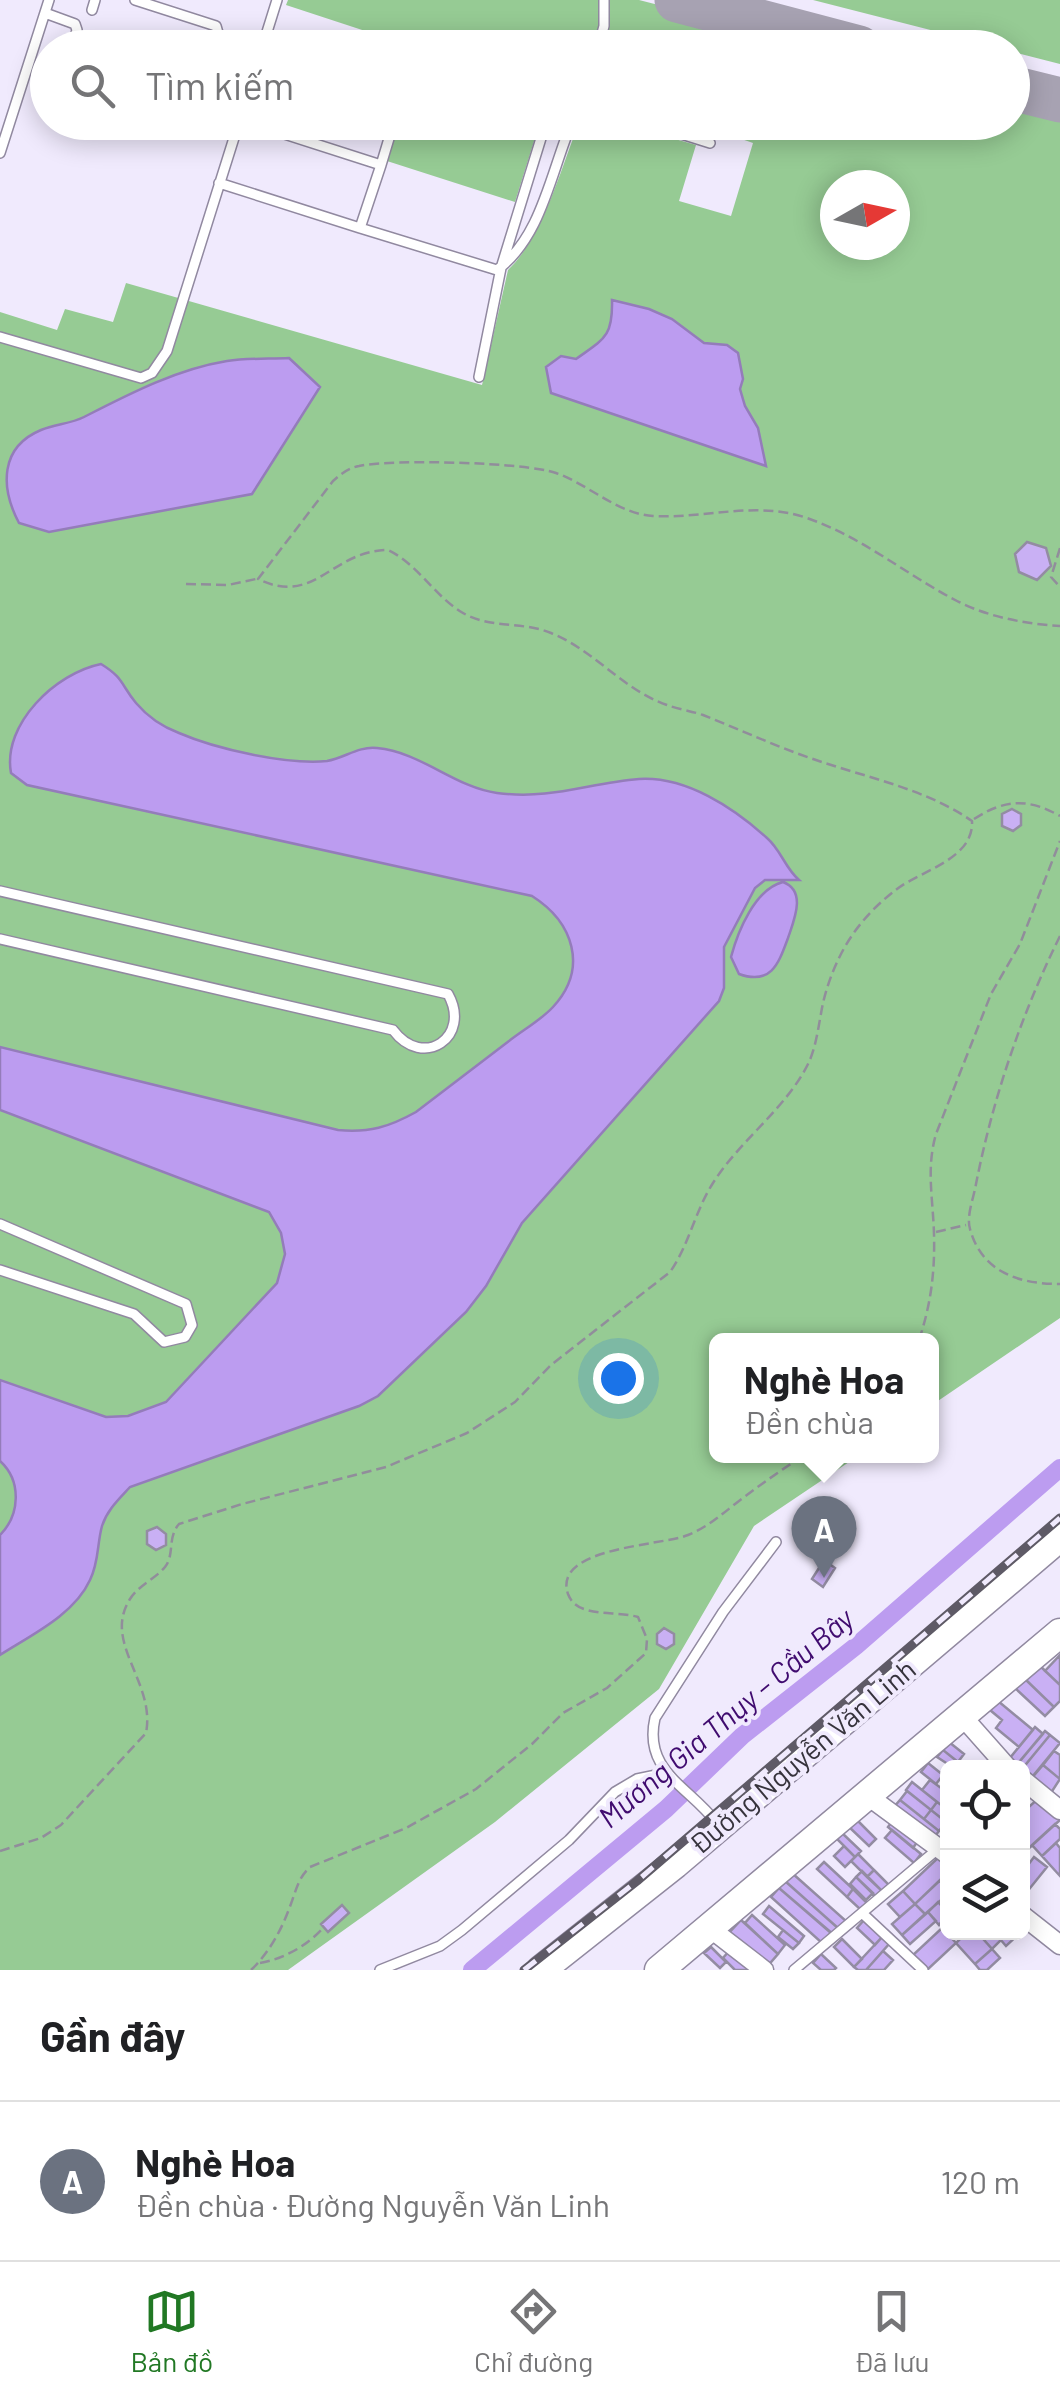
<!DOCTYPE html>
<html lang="vi">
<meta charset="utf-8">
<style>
:root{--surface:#fff;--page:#f6f6f6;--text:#202124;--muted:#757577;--line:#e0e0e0;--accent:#217824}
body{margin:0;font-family:Barlow,sans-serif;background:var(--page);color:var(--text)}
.controls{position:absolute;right:30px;bottom:30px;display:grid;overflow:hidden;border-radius:15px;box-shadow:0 5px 25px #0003}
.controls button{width:90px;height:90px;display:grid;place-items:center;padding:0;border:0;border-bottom:2px solid var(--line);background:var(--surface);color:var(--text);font:50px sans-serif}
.compass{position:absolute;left:820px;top:170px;width:90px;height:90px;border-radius:50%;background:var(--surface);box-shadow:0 5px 25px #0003;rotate:81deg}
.you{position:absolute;left:618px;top:1378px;width:35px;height:35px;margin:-25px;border:8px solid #fff;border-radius:50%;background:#1a73e8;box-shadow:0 0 0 15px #1a73e833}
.badge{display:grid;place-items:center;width:65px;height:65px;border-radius:50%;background:var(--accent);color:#fff;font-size:32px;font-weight:700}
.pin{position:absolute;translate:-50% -82px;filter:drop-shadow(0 2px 5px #0008)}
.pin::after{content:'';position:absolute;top:52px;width:35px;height:30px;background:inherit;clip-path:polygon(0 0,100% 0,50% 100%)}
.popup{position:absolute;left:709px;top:1333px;width:230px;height:130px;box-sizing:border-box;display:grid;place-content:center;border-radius:15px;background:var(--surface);filter:drop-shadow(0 2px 8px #0005);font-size:32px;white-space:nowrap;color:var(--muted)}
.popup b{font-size:38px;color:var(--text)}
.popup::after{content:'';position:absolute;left:50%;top:100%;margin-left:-20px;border:20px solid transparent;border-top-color:var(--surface)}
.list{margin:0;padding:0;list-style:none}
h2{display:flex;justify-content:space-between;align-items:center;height:130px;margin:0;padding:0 40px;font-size:42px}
h2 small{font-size:32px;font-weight:400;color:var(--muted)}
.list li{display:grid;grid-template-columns:65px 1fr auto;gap:30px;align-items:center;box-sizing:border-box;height:160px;padding:0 40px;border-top:2px solid var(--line)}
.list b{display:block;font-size:38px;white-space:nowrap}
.list p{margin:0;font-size:32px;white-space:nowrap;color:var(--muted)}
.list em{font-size:32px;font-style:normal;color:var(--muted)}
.icon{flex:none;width:55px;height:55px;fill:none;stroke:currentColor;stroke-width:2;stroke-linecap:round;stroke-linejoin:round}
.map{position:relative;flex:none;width:1060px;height:1970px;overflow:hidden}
.search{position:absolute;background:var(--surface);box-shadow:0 5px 25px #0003;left:30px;right:30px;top:30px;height:110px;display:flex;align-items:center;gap:25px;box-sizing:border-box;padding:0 35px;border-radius:55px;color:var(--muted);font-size:38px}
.sheet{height:290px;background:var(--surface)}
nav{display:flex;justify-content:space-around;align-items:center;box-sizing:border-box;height:140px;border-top:2px solid var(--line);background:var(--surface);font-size:28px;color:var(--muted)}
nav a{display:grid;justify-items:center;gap:5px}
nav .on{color:var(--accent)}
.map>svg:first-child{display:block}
.green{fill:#96cb94;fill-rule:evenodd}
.water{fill:#bc9cf0;stroke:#947cba;stroke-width:2.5}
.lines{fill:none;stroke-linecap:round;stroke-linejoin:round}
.canal{stroke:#bc9cf0;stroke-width:18}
.taxiway{stroke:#a7a2b2;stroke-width:45}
.building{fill:#c9b0f4;stroke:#938ca2;stroke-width:2.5}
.service-casing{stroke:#9189a0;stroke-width:12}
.minor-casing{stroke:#9189a0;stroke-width:21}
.trunk-casing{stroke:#9189a0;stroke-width:31}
.path{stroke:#918d9b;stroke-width:2.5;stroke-dasharray:10 5;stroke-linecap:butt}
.service{stroke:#fff;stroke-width:9}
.minor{stroke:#fff;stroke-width:18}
.trunk{stroke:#fff;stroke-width:28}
.rail-casing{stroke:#5e5a66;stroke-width:9}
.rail{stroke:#f0eafd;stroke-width:5;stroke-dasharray:15;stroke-linecap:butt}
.labels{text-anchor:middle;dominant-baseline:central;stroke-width:8;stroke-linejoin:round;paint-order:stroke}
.street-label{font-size:28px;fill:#36333c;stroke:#f0eafd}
.water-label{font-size:30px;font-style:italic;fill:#400b6f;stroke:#f0eafd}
</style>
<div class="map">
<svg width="1060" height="1970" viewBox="0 0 1060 1970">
<rect width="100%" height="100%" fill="#f0eafd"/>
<path class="green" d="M288 0H599V36L593 47 551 48 517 37 515 44 472 30 467 47H414L286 5Z
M609 0H639L823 47 604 48Z
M813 0H1060V64L1013 52 1012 48 997 47Z
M1013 97 1060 109V1318L932 1405V1340H716V1456H858L754 1526 659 1689 495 1822 288 1970H0V312L57 330 65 309 113 322 126 283 482 385 508 270C543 237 561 168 579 123H619L696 145 679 201 731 216 753 143 724 133 727 123 1012 122ZM835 185H895V245H835Z
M399 123H498L536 135 515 202 387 161Z"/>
<path class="water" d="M612 300 649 309 672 319 704 343 727 345 738 353 743 379 740 389 745 406 758 428 766 466 551 393 546 367 561 356 576 359C604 339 613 337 612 300Z
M289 358 320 387 252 494 49 532 19 523C0 487 0 447 41 430 55 424 70 424 84 417 129 394 177 369 227 361 248 358 268 359 289 358Z
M101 664C124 678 121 685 136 703 147 716 163 727 179 733 216 749 287 765 327 761 345 758 358 746 377 748 421 752 454 787 497 793 552 800 588 783 639 779 686 776 734 808 767 838 781 850 785 868 799 880H765L755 888 724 947V988L719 1001 522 1223 486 1286 466 1312 378 1396 359 1406 130 1487C119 1499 107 1510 102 1526 97 1544 99 1562 90 1580 74 1615 31 1635 0 1655V1535C20 1515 22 1481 0 1461V1380L106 1417 128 1416 166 1402 277 1283 285 1254 281 1233 269 1212 0 1110V1047L338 1130C369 1133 389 1127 416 1112 447 1088 478 1065 509 1041 523 1030 541 1020 553 1007 589 968 573 922 532 896L27 785 11 773C2 724 56 673 101 664Z
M783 882C807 891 794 920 788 938 779 962 772 986 739 974L731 957C738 931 755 889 783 882Z"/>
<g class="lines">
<path class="canal" d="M472 1970 666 1809 742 1736 856 1646 1060 1468"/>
<path class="taxiway" d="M677 0 859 48
M1012 88 1060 100"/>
</g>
<path class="building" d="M1027 542 1046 548 1051 566 1037 580 1019 572 1015 554Z
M1012 809 1021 814V825L1013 831 1002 826V814Z
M157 1527 166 1534V1545L156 1550 147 1544V1531Z
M824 1560 835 1568 823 1587 812 1579Z
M664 1628 674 1634V1644L666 1649 657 1644V1634Z
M1060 1655V1683L1059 1684 1045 1671Z
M1038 1664 1060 1685V1701L1054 1707 1024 1678Z
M1024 1678 1054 1707 1045 1716 1015 1688Z
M998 1701 1033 1730 1019 1747 996 1728 1002 1720 990 1710Z
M1035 1727 1043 1734 1015 1767 1005 1764Z
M1045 1731 1050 1735 1022 1769 1015 1767Z
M1050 1735 1060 1743 1028 1782 1022 1777V1769Z
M949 1742 964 1754 958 1762 943 1750Z
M943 1750 958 1762 954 1768 937 1757Z
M1054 1751 1060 1755V1779L1043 1765Z
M928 1763 943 1775 936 1784 921 1772Z
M1043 1765 1060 1779 1049 1796 1030 1780Z
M930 1780 948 1793 941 1805 922 1790Z
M912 1782 937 1802 931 1810 906 1790Z
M907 1791 931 1810 924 1819 900 1800Z
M1040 1797 1060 1820 1027 1850 1022 1845V1813Z
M900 1800 939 1831 932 1840 893 1808Z
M937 1802 948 1810 946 1822 931 1810Z
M931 1810 946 1822 939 1831 924 1819Z
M856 1819 876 1839 869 1846 848 1826Z
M893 1820 918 1841 913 1848 888 1827Z
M1055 1824 1060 1829V1839L1042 1856 1032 1845Z
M892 1830 921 1854 914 1863 885 1838Z
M842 1833 861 1851 855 1857 837 1839Z
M1056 1843 1060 1848V1876L1042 1856Z
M844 1846 855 1857 845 1867 834 1856Z
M858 1854 874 1870 867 1877 851 1861Z
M941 1855 948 1862V1873L915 1904 903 1891Z
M1034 1857 1047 1867 1022 1898V1873Z
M824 1862 853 1889 847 1897 817 1869Z
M874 1870 890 1886 884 1893 867 1877Z
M862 1871 884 1893 878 1899 856 1877Z
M792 1873 846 1921 839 1929 785 1881Z
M856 1877 873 1893 866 1900 850 1884Z
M940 1880 948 1894 925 1914 915 1904Z
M785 1881 839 1929 834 1935 779 1888Z
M779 1888 831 1933 822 1943 771 1897Z
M853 1889 867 1903 861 1910 847 1897Z
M903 1891 915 1904 900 1917 888 1904Z
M938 1902 948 1913 939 1925 928 1912Z
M915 1904 925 1914 902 1935 892 1924Z
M342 1905 349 1913 328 1932 321 1924Z
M769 1906 804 1936 799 1943 763 1914Z
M928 1912 936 1921 910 1944 902 1935Z
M752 1915 785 1945 778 1954 745 1923Z
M741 1920 778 1954 765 1969 727 1935Z
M864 1920 882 1937 875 1945 857 1928Z
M942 1928 956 1943 927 1970 913 1955Z
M783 1930 799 1943 793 1949 778 1937Z
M967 1932H977L992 1949 975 1964 956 1943Z
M977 1932H994L1001 1940 992 1949Z
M994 1932H1020V1933L1006 1946Z
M882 1937 889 1944 866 1970H858L854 1967Z
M842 1939 862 1959 854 1967 834 1947Z
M711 1947 726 1962 720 1968 704 1953Z
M992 1949 1000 1958 987 1970H980L975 1964Z
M730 1950 751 1970H735L723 1958Z
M883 1951 893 1960 884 1970H866Z
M821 1954 836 1968 834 1970H821L813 1963Z"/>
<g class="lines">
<g class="service-casing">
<path id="service" d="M135 0 216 26 218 33 214 48
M92 10 95 0
M45 13 75 24 77 30 72 48
M265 38 294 48
M262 48 277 0
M598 48 604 26V0
M526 122 566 136
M643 122 710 143
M0 153 49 0
M381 165 394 122
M219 183 360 228 381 165 247 122
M360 228 497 270C542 237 551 171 572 122
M0 337 141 378 152 373 167 351 239 122
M479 377 501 268 546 122
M0 891 448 994C472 1037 423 1070 393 1030L0 939
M0 1224 186 1304 192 1325 185 1337 164 1342 134 1314 0 1270
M716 1822C688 1786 643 1771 655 1718L723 1612 776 1542
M862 1913 923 1970
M380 1970 440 1946 462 1930 569 1840 615 1792 637 1779 666 1773
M794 1970 939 1848"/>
</g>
<g class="minor-casing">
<path id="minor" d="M962 1716 1008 1768
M1022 1779 1060 1810
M868 1796 948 1855
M1022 1915 1060 1945
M711 1929 764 1970"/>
</g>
<g class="trunk-casing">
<path id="trunk" d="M541 1970 675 1864 1060 1537
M659 1970 1060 1633"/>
</g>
<path class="path" d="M1060 548 1051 577 1060 587
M186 584 228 585 256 579
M974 819C1005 799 1028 798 1060 816
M1060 936C1021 1015 993 1098 976 1184 974 1197 966 1216 970 1229 982 1273 1020 1284 1060 1284
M936 1232 966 1225
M919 1340C931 1304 935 1272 934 1234 933 1198 926 1169 936 1134L991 994 1020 944 1060 841
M0 1851 41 1838 61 1825 146 1733C156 1682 102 1643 130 1599 139 1585 155 1579 165 1567 175 1554 167 1538 179 1524L242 1504 386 1467 467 1433 515 1402 551 1365 670 1272C689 1245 695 1211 713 1183 740 1140 787 1108 809 1062 817 1044 819 1022 823 1003 830 973 844 943 863 921 873 909 885 898 897 889 922 870 974 859 972 821 926 789 868 778 816 760 777 747 741 730 703 715 691 711 678 709 667 705 623 690 594 650 551 633 522 621 490 629 463 613 434 596 419 565 388 550 332 550 315 607 258 579L333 481C341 474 348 468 359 466 393 459 524 462 556 473 588 484 618 514 653 516 704 519 753 501 804 517 861 536 905 574 957 601 988 617 1026 624 1060 626
M260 1963C283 1959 307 1946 323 1928
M251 1970C268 1954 281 1931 289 1909 296 1892 297 1879 310 1867L406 1828 476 1789 532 1744 563 1713 607 1688 646 1653 647 1639 638 1617C620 1612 601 1615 584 1609 577 1607 571 1602 568 1594 552 1547 661 1546 688 1535 708 1527 722 1514 739 1501 760 1485 781 1470 803 1456"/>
<use href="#service" class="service"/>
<use href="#minor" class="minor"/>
<use href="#trunk" class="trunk"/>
<g class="rail-casing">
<path id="rail" d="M524 1970 637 1881 1060 1518"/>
</g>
<use href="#rail" class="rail"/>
</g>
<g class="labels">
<g class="street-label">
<text transform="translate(802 1756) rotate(-40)">Đường Nguyễn Văn Linh</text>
</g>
<g class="water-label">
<text transform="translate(725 1717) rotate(-40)">Mương Gia Thụy – Cầu Bây</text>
</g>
</g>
</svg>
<div class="controls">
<button><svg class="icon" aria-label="locate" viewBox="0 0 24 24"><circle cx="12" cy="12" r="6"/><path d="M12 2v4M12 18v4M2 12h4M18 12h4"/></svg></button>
<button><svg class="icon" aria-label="layers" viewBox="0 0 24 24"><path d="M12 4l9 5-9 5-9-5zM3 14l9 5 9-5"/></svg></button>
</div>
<svg class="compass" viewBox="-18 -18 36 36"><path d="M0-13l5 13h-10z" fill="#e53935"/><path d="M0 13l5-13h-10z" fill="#757577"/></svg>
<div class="you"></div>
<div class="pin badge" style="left:824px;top:1578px;background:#6b7280">A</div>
<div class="popup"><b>Nghè Hoa</b>Đền chùa</div>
<div class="search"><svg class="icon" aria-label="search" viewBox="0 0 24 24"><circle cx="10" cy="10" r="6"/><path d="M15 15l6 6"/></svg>Tìm kiếm</div>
</div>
<section class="sheet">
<h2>Gần đây<small></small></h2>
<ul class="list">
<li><span class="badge" style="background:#6b7280">A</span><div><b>Nghè Hoa</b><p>Đền chùa · Đường Nguyễn Văn Linh</p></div><em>120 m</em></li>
</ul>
</section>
<nav>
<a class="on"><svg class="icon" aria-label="map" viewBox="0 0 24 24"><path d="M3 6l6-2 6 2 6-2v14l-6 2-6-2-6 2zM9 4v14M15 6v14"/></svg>Bản đồ</a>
<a><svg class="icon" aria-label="directions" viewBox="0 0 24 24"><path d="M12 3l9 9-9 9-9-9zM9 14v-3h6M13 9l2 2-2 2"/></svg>Chỉ đường</a>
<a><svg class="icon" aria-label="saved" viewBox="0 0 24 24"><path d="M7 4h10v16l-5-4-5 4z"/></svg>Đã lưu</a>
</nav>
